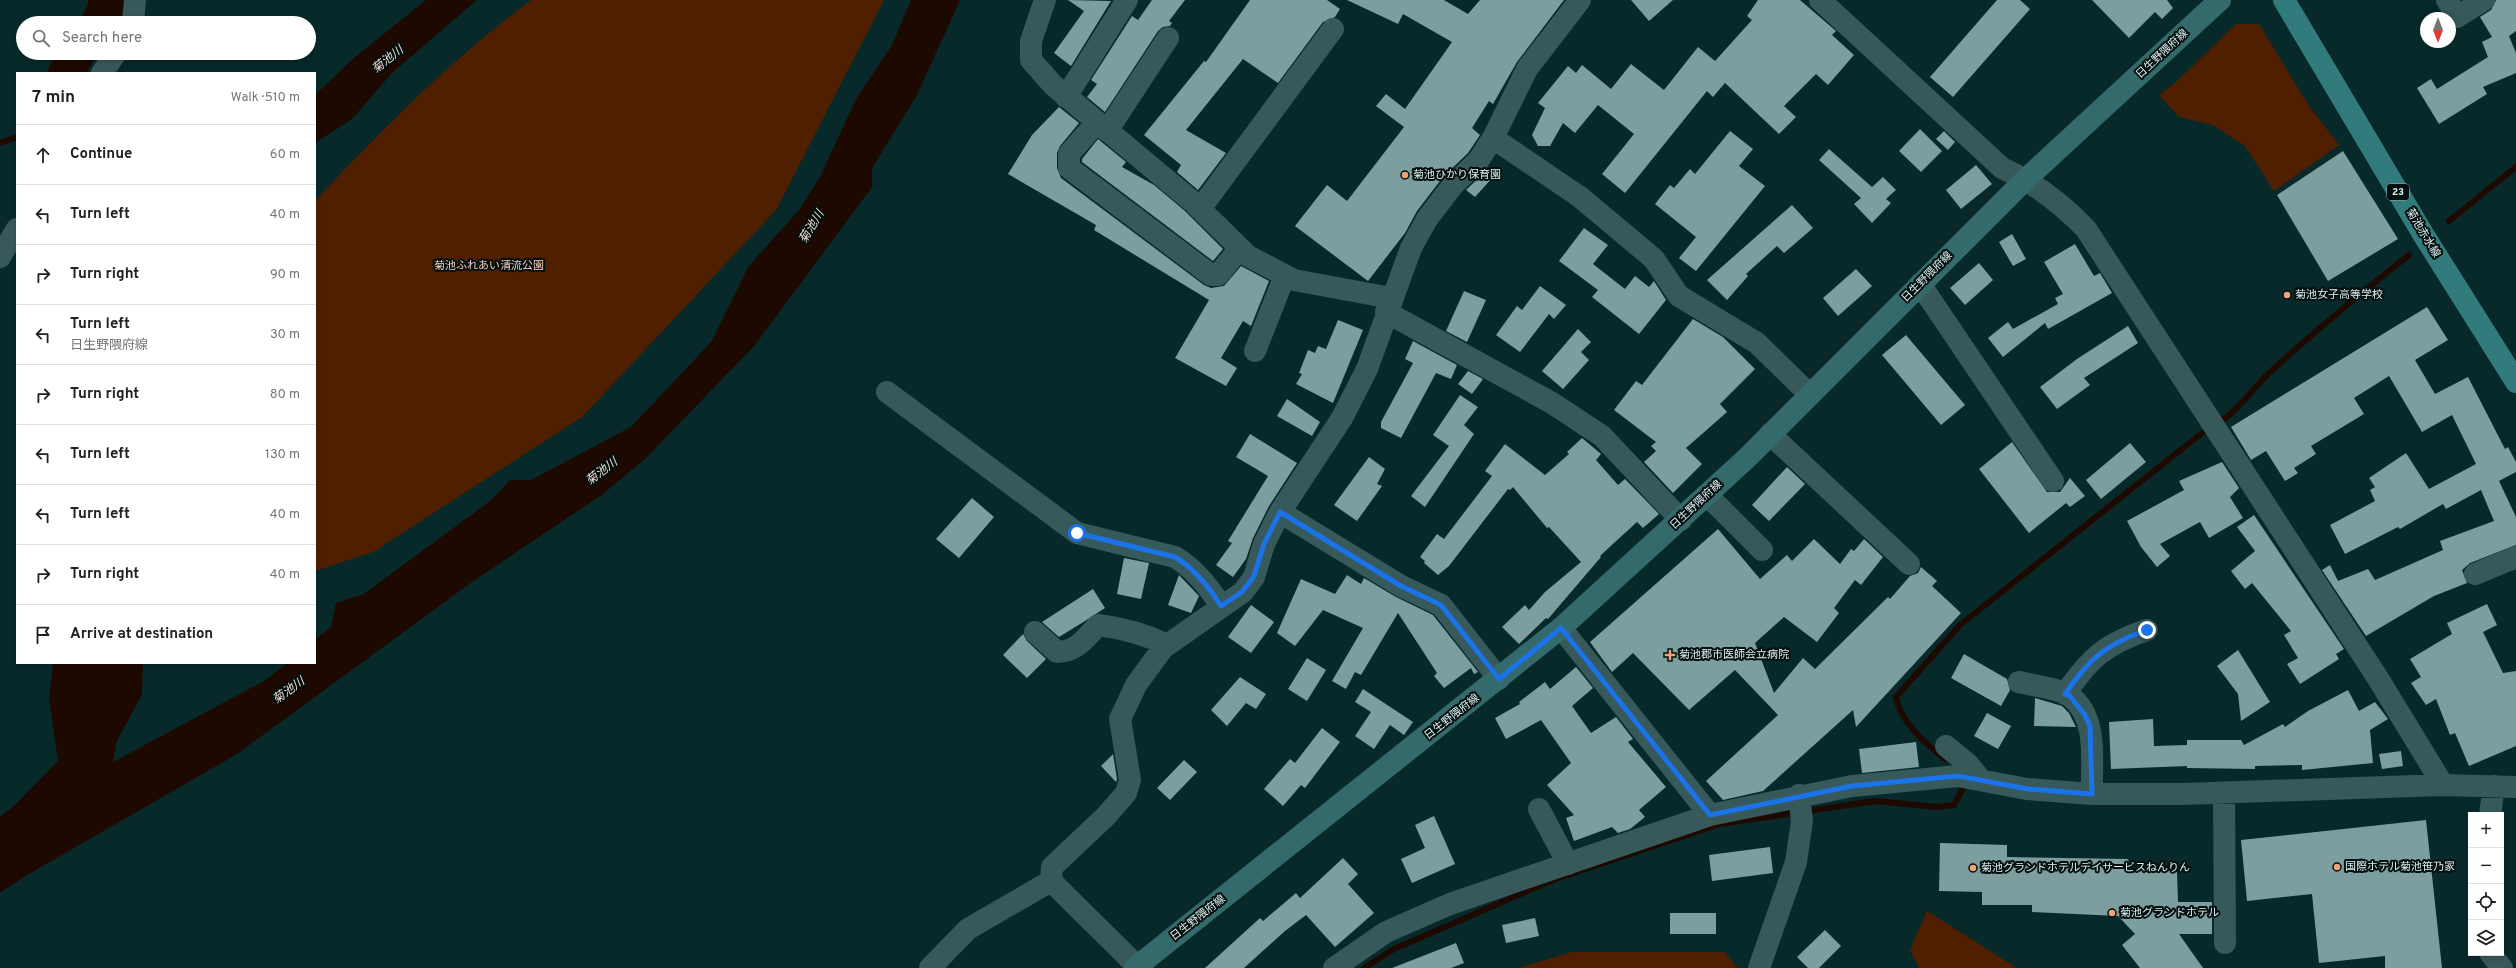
<!DOCTYPE html>
<meta charset="utf-8">
<style>
:root{--surface:#fff;--page:#f6f6f6;--text:#222;--muted:#767676;--line:#e0e0e0}
body{margin:0;font-family:Overpass,"Noto Sans JP",sans-serif;background:var(--page);color:var(--text)}
.controls{position:absolute;right:12px;bottom:12px;display:grid;overflow:hidden;border-radius:0px;box-shadow:0 2px 6px #0003}
.controls button{width:36px;height:36px;display:grid;place-items:center;padding:0;border:0;border-bottom:1px solid var(--line);background:var(--surface);color:var(--text);font:20px sans-serif}
.compass{position:absolute;left:2420px;top:12px;width:36px;height:36px;border-radius:50%;background:var(--surface);box-shadow:0 2px 6px #0003;rotate:180deg}
.stop{position:absolute;width:12px;height:12px;margin:-9px;border:3px solid #1a73e8;border-radius:50%;background:#fff}
.stop.end{background:#1a73e8;border-color:#fff;box-shadow:0 1px 4px #0008}
.list{margin:0;padding:0;list-style:none}
h2{display:flex;justify-content:space-between;align-items:center;height:52px;margin:0;padding:0 16px;font-size:17px}
h2 small{font-size:13px;font-weight:400;color:var(--muted)}
.list li{display:grid;grid-template-columns:26px 1fr auto;gap:12px;align-items:center;box-sizing:border-box;height:60px;padding:0 16px;border-top:1px solid var(--line)}
.list b{display:block;font-size:15px;white-space:nowrap}
.list p{margin:0;font-size:13px;white-space:nowrap;color:var(--muted)}
.list em{font-size:13px;font-style:normal;color:var(--muted)}
.icon{flex:none;width:22px;height:22px;fill:none;stroke:currentColor;stroke-width:2;stroke-linecap:round;stroke-linejoin:round}
.map{position:relative;flex:none;width:2516px;height:968px;overflow:hidden}
.search{position:absolute;background:var(--surface);box-shadow:0 2px 6px #0003;left:16px;top:16px;width:300px;height:44px;display:flex;align-items:center;gap:10px;box-sizing:border-box;padding:0 14px;border-radius:22px;color:var(--muted);font-size:15px}
.panel{position:absolute;background:var(--surface);box-shadow:0 2px 6px #0003;left:16px;top:72px;width:300px;height:592px;border-radius:0px}
.map>svg:first-child{display:block}
.green{fill:#501f00}
.water{fill:#1e0901}
.lines{fill:none;stroke-linecap:round;stroke-linejoin:round}
.stream{stroke:#1e0901;stroke-width:6}
.river{stroke:#1e0901;stroke-width:36}
.building{fill:#7c9e9f}
.street{stroke:#38595a;stroke-width:22}
.secondary{stroke:#346a6c;stroke-width:22}
.primary{stroke:#317b7d;stroke-width:22}
.route{stroke:#1a73e8;stroke-width:5}
.poi-dot{fill:#f0a27a;stroke:#030f0f;stroke-width:1.5}
.labels{text-anchor:middle;dominant-baseline:central;stroke-width:4;stroke-linejoin:round;paint-order:stroke}
.shield{fill:#030f0f;stroke:#9dadad;stroke-width:1}
.shield-label{font-size:10px;font-weight:bold;fill:#dff1f1}
.street-label{font-size:11px;fill:#dff1f1;stroke:#030f0f}
.poi-label{font-size:11px;fill:#dff1f1;stroke:#030f0f;text-anchor:start}
.park-label{font-size:11px;fill:#f9d0bc;stroke:#030f0f}
.water-label{font-size:12px;font-style:italic;fill:#f3ded4;stroke:#030f0f}
</style>
<div class="map">
<svg width="2516" height="968" viewBox="0 0 2516 968">
<rect width="100%" height="100%" fill="#07292a"/>
<path class="green" d="M531 0H884L776 210 582 417 373 552 315 571V201C382 129 452 59 531 0Z
M2236 24H2259L2309 106 2339 145 2274 191 2245 146 2213 125 2179 117 2159 95 2175 83Z
M1927 911 2017 968H1919L1910 950Z
M1572 952H1724L1738 968H1518Z"/>
<path class="water" d="M426 0H477L392 73 352 119 315 143V95L355 57Z
M911 0H960L916 97 872 168V187L755 345 646 458 603 494 472 582 237 754 22 878 0 893V817L16 804 58 761 49 698 53 663H143L142 694 116 743 113 762 266 680 287 663H315V640L331 627 336 603 364 594 490 501 510 480H531L631 427 712 341 748 267 799 210 820 177 856 99 892 45Z"/>
<g class="lines">
<path class="stream" d="M0 143 17 137
M2449 221 2516 167
M2224 419C2242 406 2253 388 2269 373 2314 332 2361 293 2409 255
M1945 759C1925 743 1901 723 1896 697L1960 625 2202 433
M1364 968 1394 949 1553 880 1720 824 1875 801 1937 807 1954 805 1962 790"/>
<path class="river" d="M99 23 106 7V0
M66 73 77 53"/>
</g>
<path class="building" d="M1068 0 1111 1 1071 66 1054 53 1084 11Z
M1152 0H1185L1169 21 1172 23 1170 26 1163 27 1158 31 1105 112 1087 97 1097 84 1091 80 1132 16 1138 20Z
M1250 0H1327L1340 9 1335 17 1323 22 1278 83 1243 59 1186 130 1226 153 1198 190 1177 172 1181 165 1144 135 1204 61 1206 62Z
M1347 0H1444L1468 14 1480 0H1564L1517 62 1493 104 1489 101 1472 128 1480 135 1468 153 1443 177 1417 211 1405 233 1368 281 1295 226 1327 185 1347 201 1404 127 1376 106 1386 94 1405 109 1452 42 1403 14 1398 24Z
M1631 0H1673L1649 21Z
M1758 0H1800L1836 31 1832 35 1854 55 1828 85 1816 74 1784 106 1796 117 1779 134 1725 83 1713 97 1707 91 1625 193 1602 174 1634 134 1598 105 1575 133 1563 123 1550 146H1538L1532 135 1545 108 1538 103 1568 66 1576 73 1582 65 1611 89 1631 64 1664 90 1698 47 1715 61 1752 20 1747 16Z
M1997 0H2020L2030 9 1953 97 1930 77Z
M2092 0H2167L2173 8 2162 19 2155 12 2129 38Z
M2496 0H2516V31L2509 36 2516 53V73L2483 87 2487 94 2439 124 2417 88 2431 79 2437 89 2488 57 2482 42 2492 37 2480 17 2491 10Z
M1059 107 1079 123 1060 146 1057 153V168L1061 178 1204 285 1211 288 1224 286 1241 266 1269 281 1251 326 1243 321 1221 358 1237 368 1226 386 1175 358 1209 300 1094 230 1096 225 1008 174 1032 135Z
M1920 129 1942 151 1921 172 1899 151Z
M1730 131 1753 149 1739 166 1765 186 1696 271 1679 258 1696 237 1655 204 1670 185 1674 188 1690 169 1695 174Z
M1944 131 1955 142 1948 150 1936 139Z
M1098 139 1126 162 1122 167 1154 185 1185 211 1223 249 1213 261 1082 162V159Z
M1829 149 1872 187 1883 177 1896 190 1886 199 1891 203 1872 223 1854 204 1861 198 1819 160Z
M2343 151 2398 239 2328 281 2277 195Z
M1976 165 1992 184 1961 209 1946 190Z
M1487 170 1494 176 1475 197 1466 190Z
M1792 205 1813 228 1784 253 1777 246 1746 274 1748 276 1727 300 1707 280Z
M1584 228 1608 245 1593 264 1625 289 1635 276 1649 287 1654 281 1666 300 1639 334 1592 297 1598 290 1559 261Z
M2012 234 2026 259 2013 266 1999 242Z
M2075 244 2094 276 2100 273 2112 293 2048 329 2045 323 2003 357 1988 338 2008 322 2013 329 2058 304 2055 298 2063 294 2044 262Z
M1979 263 1993 280 1965 305 1950 288Z
M1856 269 1872 286 1838 316 1823 298Z
M1540 286 1566 305 1554 319 1549 314 1520 352 1496 335 1517 306 1522 310Z
M1464 291 1486 300 1467 342 1446 331Z
M2427 307 2448 340 2415 360 2435 394 2468 377 2505 449 2508 447 2516 462V472L2499 481 2516 517V545L2470 563 2462 570 2467 583 2434 596 2366 636 2322 570 2330 565 2338 581 2368 569 2375 580 2443 550 2440 541 2494 521 2481 490 2446 509 2443 504 2400 529 2398 527 2345 554 2330 525 2375 501 2370 490 2375 487 2369 478 2406 453 2429 489 2476 464 2452 415 2422 432 2389 376 2354 398 2364 414 2311 446 2316 454 2294 468 2298 473 2285 481 2266 451 2251 460 2231 427Z
M1693 319 1723 337 1755 369 1720 404 1727 412 1686 448 1702 464 1673 493 1644 462 1656 451 1651 446 1656 442 1614 410 1636 381 1642 385Z
M1338 320 1363 330 1333 403 1296 384 1302 374 1299 373 1308 350 1315 353 1318 346 1326 349Z
M2128 326 2138 343 2084 378 2090 385 2057 409 2040 387 2077 359Z
M1578 329 1591 342 1581 352 1589 360 1563 389 1542 371Z
M1906 335 1965 405 1941 425 1882 355Z
M1413 341 1457 365 1451 379 1436 373 1401 438 1381 428V422L1413 363 1405 359Z
M1468 371 1483 379 1472 394 1458 384Z
M1460 395 1478 407 1464 425 1474 434 1425 507 1411 496 1449 446 1433 435Z
M1287 399 1320 422 1312 436 1277 416Z
M1250 434 1297 463 1269 506 1253 538 1246 559 1233 577 1216 565 1232 543 1228 541 1268 476 1236 457Z
M1582 438 1601 454 1596 460 1618 485 1625 479 1659 514 1643 528 1637 522 1614 543 1600 556 1601 557 1548 619 1546 618 1519 644 1502 627 1525 605 1529 610 1545 592 1581 562 1549 527 1547 528 1513 487 1510 490 1508 489 1449 566 1438 575 1424 563 1425 561 1420 557 1437 534 1444 539 1492 476 1485 471 1505 444 1545 475 1569 454 1567 452Z
M2012 442 2047 492H2060L2070 478 2085 496 2070 507 2066 503 2029 533 1979 469Z
M2130 443 2146 462 2101 499 2086 480Z
M1369 457 1385 469 1377 484 1382 486 1357 521 1334 505Z
M2222 462 2239 488 2230 497 2243 518 2209 538 2200 522 2160 544 2170 556 2157 567 2141 547 2127 521 2184 490 2179 481Z
M1787 467 1805 484 1769 521 1752 505Z
M972 498 994 517 959 558 936 539Z
M2254 515 2344 649 2336 654 2339 659 2300 684 2287 664 2298 658 2284 635 2291 631 2252 583 2245 589 2231 571 2255 551 2237 527Z
M1718 529 1760 579 1787 555 1792 561 1814 539 1840 564 1851 549 1854 551 1864 539 1883 557 1861 585 1855 580 1834 608 1839 613 1817 642 1784 617 1755 643 1774 693 1803 658 1815 669 1888 597 1890 599 1910 576 1918 573 1921 567 1937 581 1932 586 1961 613 1856 727 1853 710 1763 791 1723 800 1706 781 1778 715 1735 670 1689 710 1633 653 1612 672 1590 642Z
M1124 558 1149 563 1141 599 1117 594Z
M1179 575 1199 596 1191 613 1168 605Z
M1347 575 1361 584 1364 578 1396 597 1433 615 1478 672 1474 674 1471 668 1444 688 1434 676 1437 673 1398 613 1361 675 1355 672 1346 689 1332 681 1363 628 1323 610 1295 646 1277 633 1301 579 1335 594Z
M1093 589 1105 608 1085 621 1059 637 1042 622Z
M2487 604 2497 625 2483 632 2503 673 2516 671V746L2469 766 2455 733 2450 735 2436 699 2426 705 2411 683 2421 677 2410 659 2452 634 2447 623Z
M1251 605 1274 622 1251 653 1228 637Z
M1023 634 1027 641 1046 659 1027 678 1003 655Z
M2238 650 2270 702 2241 721 2238 694 2217 666Z
M1964 654 2007 679 2010 690 2001 706 1951 678Z
M1307 658 1326 670 1307 701 1288 689Z
M1576 667 1593 688 1572 706 1591 733 1616 717 1633 739 1628 742 1666 787 1639 810 1645 817 1630 829 1618 833 1612 827 1574 841 1566 818 1574 815 1547 785 1571 763 1541 720 1506 739 1495 718 1520 704 1519 702 1545 682 1550 689Z
M1240 677 1266 694 1256 709 1246 703 1227 726 1211 710Z
M1363 689 1413 722 1404 735 1390 725 1374 749 1355 736 1371 712 1355 702Z
M2348 690 2359 711 2375 702 2388 719 2370 730 2373 763 2302 770V765L2255 766V769L2187 768V766L2111 769 2109 722 2153 719 2154 746 2187 745V740H2241L2244 745 2283 724 2285 727 2308 711Z
M2035 698 2062 706 2069 713 2076 727 2034 726Z
M1987 713 2011 726 1998 749 1974 736Z
M1322 728 1340 742 1305 788 1301 785 1283 806 1264 789 1290 759 1295 763Z
M1916 742 1919 767 1862 773 1859 749Z
M2401 751 2403 766 2382 769 2379 754Z
M1113 754 1117 779 1116 782 1101 766Z
M1184 760 1197 772 1170 800 1157 788Z
M1434 816 1455 864 1412 883 1401 859 1425 848 1415 825Z
M2426 820 2442 968H2385V956L2319 963 2312 894 2247 901 2241 840Z
M1940 843 2007 845V857L2128 859 2131 871H2177L2178 902H2212V934H2179L2203 968H2140L2122 945 2135 934 2118 916 2032 912V905H1982V892L1939 891Z
M1770 847 1773 873 1712 881 1709 855Z
M1343 858 1358 874 1348 884 1374 913 1335 947 1306 915 1285 931 1244 968H1205L1260 918 1263 921 1296 893 1300 898Z
M1670 913H1716V934H1670Z
M1535 918 1539 936 1506 943 1502 925Z
M1825 930 1841 946 1819 968H1808L1797 957Z
M1456 943 1464 963 1451 968H1392Z"/>
<g class="lines">
<path class="street" d="M1045 0 1031 41V60L1053 85 1193 202 1248 256 1294 280 1391 298
M1820 0 2002 168C2035 183 2061 203 2086 229L2379 680 2443 785
M2447 0 2457 17 2484 0
M133 23 135 0
M102 73 116 53
M1066 97 1127 0
M1097 122 1069 154V168L1211 275H1218L1240 248
M1107 131 1168 38
M1493 138 1580 197 1654 259 1679 296 1757 343 1809 394
M1200 209 1333 29
M0 257 17 229
M1920 284 2053 481
M1386 312 1552 403 1602 436 1681 520
M1255 351 1285 275
M887 392 1077 533 1175 557C1195 569 1209 587 1221 606
M1770 434 1909 564
M1707 495 1762 550
M1280 512 1401 586 1441 605 1499 679
M2475 574 2516 557
M1561 628 1710 815
M1035 632 1057 652C1076 652 1086 638 1098 625 1122 628 1145 634 1167 645
M2019 682C2031 685 2061 689 2070 696 2099 718 2091 762 2092 794
M2065 694C2090 658 2105 644 2147 630
M1946 746 1968 764 1981 780
M2224 793 2225 943
M1539 809 1568 864
M2490 815 2494 786
M2490 953 2502 968
M930 968 968 929 1051 881
M1139 968 1051 881 1052 867 1106 816 1126 793 1130 780 1120 719 1136 685 1163 648 1243 592 1254 577 1264 544 1280 512 1342 418 1367 369 1411 248 1427 219 1453 185 1478 161 1493 138 1527 69 1580 0
M1334 968 1386 932 1450 904 1710 815 1852 786 1958 776 2027 789 2092 794H2183L2443 785 2516 787
M1759 968 1796 862 1802 821 1799 795"/>
<path class="secondary" d="M1135 968 1561 628 1748 457 2026 179 2220 0"/>
<path class="primary" d="M2284 0 2423 234 2516 382"/>
</g>
<g class="lines">
<path class="route" d="M1077 533 1175 557C1195 569 1209 587 1221 606L1242 592 1254 576 1264 544 1280 512 1401 586 1441 605 1499 679 1561 628 1710 815 1852 786 1958 776 2028 789 2092 794 2090 726 2085 715 2069 695 2065 694C2090 658 2106 644 2147 630"/>
</g>
<g class="poi-dot">
<circle cx="1405" cy="175" r="4"/>
<circle cx="2287" cy="295" r="4"/>
<path d="M1668 649h4v4h4v4h-4v4h-4v-4h-4v-4h4z"/>
<circle cx="2337" cy="867" r="4"/>
<circle cx="1973" cy="868" r="4"/>
<circle cx="2112" cy="913" r="4"/>
</g>
<g class="labels">
<rect class="shield" x="2387" y="184" width="22" height="16" rx="3"/>
<g class="shield-label">
<text x="2398" y="192">23</text>
</g>
<g class="street-label">
<text transform="translate(2162 54) rotate(-43)">日生野隈府線</text>
<text transform="translate(2423 233) rotate(59)">菊池赤水線</text>
<text transform="translate(1927 277) rotate(-45)">日生野隈府線</text>
<text transform="translate(1696 505) rotate(-43)">日生野隈府線</text>
<text transform="translate(1452 717) rotate(-38)">日生野隈府線</text>
<text transform="translate(1198 918) rotate(-38)">日生野隈府線</text>
</g>
<g class="poi-label">
<text x="1413" y="175">菊池ひかり保育園</text>
<text x="2295" y="295">菊池女子高等学校</text>
<text x="1679" y="655">菊池郡市医師会立病院</text>
<text x="2345" y="867">国際ホテル菊池笹乃家</text>
<text x="1981" y="868">菊池グランドホテルデイサービスねんりん</text>
<text x="2120" y="913">菊池グランドホテル</text>
</g>
<g class="park-label">
<text x="489" y="266">菊池ふれあい清流公園</text>
</g>
<g class="water-label">
<text transform="translate(388 60) rotate(-38)">菊池川</text>
<text transform="translate(812 227) rotate(-59)">菊池川</text>
<text transform="translate(602 472) rotate(-37)">菊池川</text>
<text transform="translate(289 691) rotate(-36)">菊池川</text>
</g>
</g>
</svg>
<div class="controls">
<button>+</button>
<button>−</button>
<button><svg class="icon" aria-label="locate" viewBox="0 0 24 24"><circle cx="12" cy="12" r="6"/><path d="M12 2v4M12 18v4M2 12h4M18 12h4"/></svg></button>
<button><svg class="icon" aria-label="layers" viewBox="0 0 24 24"><path d="M12 4l9 5-9 5-9-5zM3 14l9 5 9-5"/></svg></button>
</div>
<svg class="compass" viewBox="-18 -18 36 36"><path d="M0-13l5 13h-10z" fill="#e53935"/><path d="M0 13l5-13h-10z" fill="#767676"/></svg>
<div class="stop" style="left:1077px;top:533px"></div>
<div class="stop end" style="left:2147px;top:630px"></div>
<div class="search"><svg class="icon" aria-label="search" viewBox="0 0 24 24"><circle cx="10" cy="10" r="6"/><path d="M15 15l6 6"/></svg>Search here</div>
<section class="panel">
<h2>7 min<small>Walk · 510 m</small></h2>
<ul class="list">
<li><svg class="icon" aria-label="ahead" viewBox="0 0 24 24"><path d="M12 20V5M6 11l6-6 6 6"/></svg><div><b>Continue</b></div><em>60 m</em></li>
<li><svg class="icon" aria-label="left" viewBox="0 0 24 24"><path d="M17 20v-9H6M10 6l-5 5 5 5"/></svg><div><b>Turn left</b></div><em>40 m</em></li>
<li><svg class="icon" aria-label="right" viewBox="0 0 24 24"><path d="M7 20v-9h11M14 6l5 5-5 5"/></svg><div><b>Turn right</b></div><em>90 m</em></li>
<li><svg class="icon" aria-label="left" viewBox="0 0 24 24"><path d="M17 20v-9H6M10 6l-5 5 5 5"/></svg><div><b>Turn left</b><p>日生野隈府線</p></div><em>30 m</em></li>
<li><svg class="icon" aria-label="right" viewBox="0 0 24 24"><path d="M7 20v-9h11M14 6l5 5-5 5"/></svg><div><b>Turn right</b></div><em>80 m</em></li>
<li><svg class="icon" aria-label="left" viewBox="0 0 24 24"><path d="M17 20v-9H6M10 6l-5 5 5 5"/></svg><div><b>Turn left</b></div><em>130 m</em></li>
<li><svg class="icon" aria-label="left" viewBox="0 0 24 24"><path d="M17 20v-9H6M10 6l-5 5 5 5"/></svg><div><b>Turn left</b></div><em>40 m</em></li>
<li><svg class="icon" aria-label="right" viewBox="0 0 24 24"><path d="M7 20v-9h11M14 6l5 5-5 5"/></svg><div><b>Turn right</b></div><em>40 m</em></li>
<li><svg class="icon" aria-label="arrive" viewBox="0 0 24 24"><path d="M6 21V4h12l-3 4 3 4H6"/></svg><div><b>Arrive at destination</b></div></li>
</ul>
</section>
</div>
